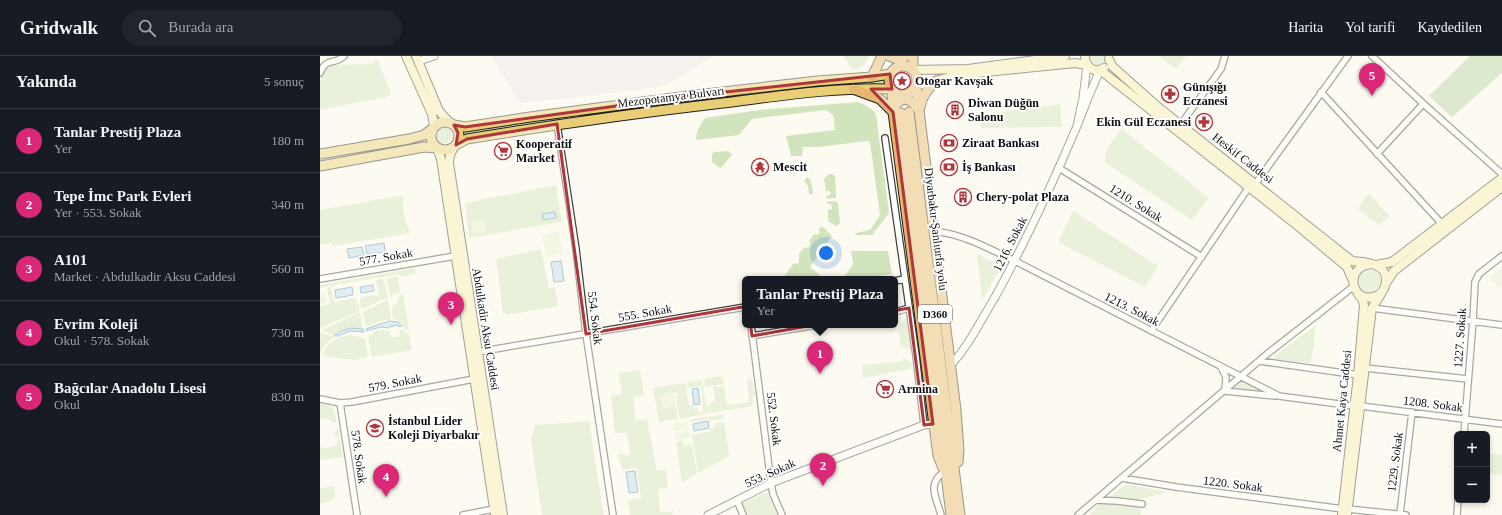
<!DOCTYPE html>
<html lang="tr">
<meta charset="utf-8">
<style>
:root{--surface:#171b24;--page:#20242c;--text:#f1f3f6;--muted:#9ea1a6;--line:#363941;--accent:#db2777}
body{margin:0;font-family:"Times New Roman",serif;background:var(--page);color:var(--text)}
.controls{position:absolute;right:12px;bottom:12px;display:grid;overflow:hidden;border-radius:6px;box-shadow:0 2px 6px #0003}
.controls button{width:36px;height:36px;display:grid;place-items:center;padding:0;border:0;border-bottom:1px solid var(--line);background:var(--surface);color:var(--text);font:20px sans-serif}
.you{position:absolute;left:506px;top:197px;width:14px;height:14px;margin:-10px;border:3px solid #fff;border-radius:50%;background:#1a73e8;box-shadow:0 0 0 6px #1a73e833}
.badge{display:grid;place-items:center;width:26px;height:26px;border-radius:50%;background:var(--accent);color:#fff;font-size:13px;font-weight:700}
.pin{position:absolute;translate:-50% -33px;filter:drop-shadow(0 1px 2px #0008)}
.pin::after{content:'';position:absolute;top:21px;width:14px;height:12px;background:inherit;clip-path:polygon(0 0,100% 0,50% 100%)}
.popup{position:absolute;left:422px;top:220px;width:156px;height:52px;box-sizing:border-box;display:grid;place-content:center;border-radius:6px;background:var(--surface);filter:drop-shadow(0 1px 3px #0005);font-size:13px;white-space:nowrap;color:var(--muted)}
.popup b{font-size:15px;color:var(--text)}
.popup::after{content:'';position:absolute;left:50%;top:100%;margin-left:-8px;border:8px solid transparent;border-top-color:var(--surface)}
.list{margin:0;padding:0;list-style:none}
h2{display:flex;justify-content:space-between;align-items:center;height:52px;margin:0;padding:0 16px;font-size:17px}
h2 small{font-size:13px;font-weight:400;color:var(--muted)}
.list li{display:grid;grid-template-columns:26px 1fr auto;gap:12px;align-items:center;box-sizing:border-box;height:64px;padding:0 16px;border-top:1px solid var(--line)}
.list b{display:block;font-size:15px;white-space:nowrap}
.list p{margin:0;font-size:13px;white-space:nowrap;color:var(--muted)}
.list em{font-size:13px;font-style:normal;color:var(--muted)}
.icon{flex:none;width:22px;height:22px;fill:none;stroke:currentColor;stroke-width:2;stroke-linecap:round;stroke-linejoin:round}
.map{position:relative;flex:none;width:1182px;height:459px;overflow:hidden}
header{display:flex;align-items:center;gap:24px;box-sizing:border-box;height:56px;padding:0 20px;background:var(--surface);border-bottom:1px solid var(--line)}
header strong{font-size:19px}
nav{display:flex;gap:22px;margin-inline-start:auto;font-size:14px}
.search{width:280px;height:36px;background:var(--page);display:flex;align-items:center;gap:10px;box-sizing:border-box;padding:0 14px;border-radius:22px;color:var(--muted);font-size:15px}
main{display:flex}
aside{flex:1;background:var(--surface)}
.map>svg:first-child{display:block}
.industrial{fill:#ebe4ec}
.green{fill:#d2e4be}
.forest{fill:#b6d39f}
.pitch{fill:#e2edcf}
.water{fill:#bbdbef;stroke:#4a8fbe}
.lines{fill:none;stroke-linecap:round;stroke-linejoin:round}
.trunk-tunnel{stroke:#d9d7cf;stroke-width:9;stroke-dasharray:9 4.5;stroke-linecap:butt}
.minor-casing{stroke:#414141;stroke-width:8}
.tertiary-casing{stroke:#414141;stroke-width:9}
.secondary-casing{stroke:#303030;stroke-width:10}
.primary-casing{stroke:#1f1f1f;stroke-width:11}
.trunk-casing{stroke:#1f1f1f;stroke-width:11}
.minor{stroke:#fff;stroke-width:5.5}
.tertiary{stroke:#fff;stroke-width:7}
.secondary{stroke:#f6efb3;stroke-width:8}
.primary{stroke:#e9ce75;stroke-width:9}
.trunk{stroke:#e6b86e;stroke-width:9}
.marked{fill:none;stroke:#af363a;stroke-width:3;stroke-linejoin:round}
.labels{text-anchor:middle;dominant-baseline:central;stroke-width:4;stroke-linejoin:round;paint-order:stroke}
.shield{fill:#fff;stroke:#565656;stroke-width:1}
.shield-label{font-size:11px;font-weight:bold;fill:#0e0e0e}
.poi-label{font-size:12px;font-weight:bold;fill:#0e0e0e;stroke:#fff;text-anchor:start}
.street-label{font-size:12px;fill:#0e0e0e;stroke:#fff}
</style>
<header>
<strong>Gridwalk</strong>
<div class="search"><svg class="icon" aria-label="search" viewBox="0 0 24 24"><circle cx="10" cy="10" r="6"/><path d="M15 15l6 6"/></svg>Burada ara</div>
<nav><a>Harita</a><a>Yol tarifi</a><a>Kaydedilen</a></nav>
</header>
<main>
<aside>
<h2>Yakında<small>5 sonuç</small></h2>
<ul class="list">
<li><span class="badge">1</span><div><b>Tanlar Prestij Plaza</b><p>Yer</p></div><em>180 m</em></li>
<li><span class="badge">2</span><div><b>Tepe İmc Park Evleri</b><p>Yer · 553. Sokak</p></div><em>340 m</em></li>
<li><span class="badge">3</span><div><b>A101</b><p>Market · Abdulkadir Aksu Caddesi</p></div><em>560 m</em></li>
<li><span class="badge">4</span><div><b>Evrim Koleji</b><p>Okul · 578. Sokak</p></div><em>730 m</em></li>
<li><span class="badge">5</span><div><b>Bağcılar Anadolu Lisesi</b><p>Okul</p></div><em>830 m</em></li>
</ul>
</aside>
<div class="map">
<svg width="1182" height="459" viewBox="0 0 1182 459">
<rect width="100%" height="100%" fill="#fdfbf1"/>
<path class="industrial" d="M171 0H394L344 30 268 40 200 47Z"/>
<path class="green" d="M523 0H549C546 8 542 11 535 14L531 12Z
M768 0H787V5L784 11H772Z
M839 0H867L855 13Z
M57 3 71 37 67 41 0 54V26L6 9 52 8Z
M574 24a8 8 0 1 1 16 0a8 8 0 1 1-16 0Z
M566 21 567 32 556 29 513 30 239 63 143 81 142 76 215 63Z
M537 46C545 49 552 51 556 59L569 157 552 179H535L536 177 550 174 560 159 550 86 547 85 498 91H483L482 100H471L466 80 515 74 513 59 506 54 432 63 419 79 376 84 377 75 385 62 392 61 439 54Z
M740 48 742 71 661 72 660 59Z
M114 79a9 9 0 1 1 18 0a9 9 0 1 1-18 0Z
M801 72 889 142 872 164 785 107V97Z
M105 83 106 87 0 106V102Z
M408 95 412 98 411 100 401 112 398 111 392 106V98L395 96Z
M467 106 478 113 475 118 464 109V107Z
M509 118H512L515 120 516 140V142L507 143 506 140 510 139 511 137 509 135H506L504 123Z
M487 121 491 125 493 138H489L488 130 484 125Z
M236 129 242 166 149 182 145 147Z
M1049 138 1070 160 1059 169 1037 153Z
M83 139C82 153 85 165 91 177L13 190 11 187 0 189V154Z
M515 145 518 147 520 167 516 170 508 165V154L512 153 511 148H507V146Z
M753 155 838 210 825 231 738 186Z
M502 170 512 180 490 211 505 223H462L473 208 479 207V198L485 191 488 192 491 188 489 185 494 178 498 179 500 176 498 174Z
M221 193 229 232 235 231 238 250 187 259 183 257 176 203Z
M531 195H568L572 218 539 223H523L533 208Z
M657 198 680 209 681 212 662 244Z
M95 212 96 217 81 221 79 218 0 232V229Z
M1039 225a11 11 0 1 1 22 0a11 11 0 1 1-22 0Z
M78 220 80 236 70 241 67 222Z
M64 223 68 241 42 253 40 245 41 241 59 239 56 224Z
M11 231 14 246 35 242 37 245 40 255 0 272V250L10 248 7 232Z
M83 238 89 275C81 271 84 267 73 263L72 252 78 245 79 239Z
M68 244 71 263 60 265 46 271 43 256Z
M40 256 43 273C33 271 22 273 14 280L2 274Z
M587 260 592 295 581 290 578 272Z
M996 269 991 307 954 303 955 300Z
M83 273 86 277 89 278 92 294 52 301 48 283 53 276 60 274 70 275 71 282 80 280 79 274Z
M0 276 15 281C7 285 3 290 1 298L0 297Z
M32 279 45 283 48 301 35 304 3 300C6 286 18 280 32 279Z
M583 302 592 307 591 313 543 322 542 309 583 305Z
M320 314 324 340 313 341 316 364 327 363 337 415 346 413 348 432 338 433 340 455 344 456 354 455 352 459H310L308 444 321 442 317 412 302 414 298 399 310 398 307 377H295L291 340 302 338 298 317Z
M400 320 403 322 404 328 385 331 384 323Z
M432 323 435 341 432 342 433 350 391 357 390 347 395 346 393 331 404 330 407 349 429 346 427 324Z
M382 324 384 336 382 337 381 330 368 332 367 326Z
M922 325 925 326 943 336 914 333 916 328Z
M366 327 367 337 359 339 358 337 355 338V336L341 338 343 352 356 350 358 363 339 366 333 332Z
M370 333 374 353 378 352V356H383L382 339 384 338 386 348H389L390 357 360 363 356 340 367 338 369 349H372Z
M0 347C15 350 14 353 17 367H13L11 364 0 362Z
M403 358 404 363 389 365V363L370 366V364Z
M269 365 284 459H222L211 384 215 369Z
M404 366 409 400 378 417 372 379 391 375 390 372 395 371V367Z
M18 373 23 401 0 404V391L7 392 17 389 18 380 12 379Z
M363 384 364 390 372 388 377 417 362 427 356 386Z
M1167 397 1182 399V419L1167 417Z
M806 428 847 436 814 445 788 442Z
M14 430 15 441 8 446 0 448V432Z
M447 436 457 459H427L422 447Z
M781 447H798L820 452 821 454V459H769Z"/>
<path class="forest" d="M1150 0H1182V17L1132 61 1109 40Z"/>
<path class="pitch" d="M164 163 166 176 153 178 151 165Z
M239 176 243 197 226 200 222 179Z
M1182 211V230L1179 232 1170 221Z
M5 237 7 247 0 248V238Z
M353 336 356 350 343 352 341 338Z
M367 365 368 373 354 375 353 367Z
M368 374 370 382 356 384 355 377Z"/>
<path class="water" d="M235 156 236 162 223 164 222 158Z
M64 187 65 196 47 198 45 190Z
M42 191 44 199 29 202 27 193Z
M241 205 244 225 234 226 231 206Z
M53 229 54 235 41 237 40 231Z
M32 231 33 239 16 242 15 234Z
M69 265 78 266 82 270 79 271 78 269 69 271V272L61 271 46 275V273Z
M31 272 43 273 44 276 30 275 18 280H14L21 275Z
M378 332 380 348 374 349 372 333Z
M388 365 389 372 374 375 373 368Z
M315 415 318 436 309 437 306 416Z"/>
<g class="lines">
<path class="trunk-tunnel" d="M574 0 581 57
M583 0 589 56"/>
<g class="minor-casing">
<path id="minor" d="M1052 0 1107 51 1182 118
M0 17C7 0 14 10 24 0
M1001 36 1122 168
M237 68 256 193 266 278 293 459
M861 68 901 13 905 0
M565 82 596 300 604 369
M1057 98 1103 48
M739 112 882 201
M936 127 1028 0
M613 175C643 178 668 192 695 205L959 340 1034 350
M0 223 135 200
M575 225 584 223
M1052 252 1182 269
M575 256 589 252
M431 269 451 427 453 438 462 459
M831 275 929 131
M432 280 496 269
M157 296 425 251
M939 305 1038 319
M901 311 906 321 905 335 955 340
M1045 312 1148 323
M0 343 20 347 32 346 154 323
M20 347 37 459
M1041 350 1182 368
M1144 378 1153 265 1155 226 1159 218 1182 200
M802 422 856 431 1023 453
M417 444 423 459
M776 444 797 445 822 448
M1028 453 1086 459
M1080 458 1092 356
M143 459 174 453
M621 459C617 443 606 428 624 416
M758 459 947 298 1034 230
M1137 459 1138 444"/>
</g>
<g class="tertiary-casing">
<path id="tertiary" d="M99 5 114 0
M767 9 763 42 757 70 768 42 780 14
M631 309C649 289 660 266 674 243 705 187 732 129 757 70
M388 459 451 427 604 369 613 368"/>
</g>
<g class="secondary-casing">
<path id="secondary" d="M86 0 112 58 114 70
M96 0 119 55 130 67
M765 0C765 11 774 18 784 12
M789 3 792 10 838 51 1032 205C1040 206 1050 206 1057 210 1071 216 1068 238 1053 241 1031 246 1024 211 1051 208
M593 14 648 13 745 0
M780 14 973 166 1027 211 1033 225
M596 30 638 19 755 7 767 9
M134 91 130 99 129 107 183 459
M117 92 121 103 175 459
M1056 209 1072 206 1182 122
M1066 227 1074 215 1182 131
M1022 459 1038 319 1044 249 1042 243 1038 238
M1027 459 1052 252 1061 238"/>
</g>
<g class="primary-casing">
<path id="primary" d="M111 80a14 14 0 1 1 28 0a14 14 0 1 1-28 0Z
M134 69 145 71 210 61 368 40 497 25 552 21 570 18
M136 89 147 83C232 69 317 57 403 47 459 40 515 31 572 33
M0 98 89 83 104 79 112 73
M0 110 104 91 117 92"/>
</g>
<g class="trunk-casing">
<path id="trunk" d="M569 0 580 4 586 0
M569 24a14 14 0 1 1 28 0a14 14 0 1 1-28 0Z
M593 14V0
M552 21 562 0
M596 30 636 354 639 394 638 406
M533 33 560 43 573 56C579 39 589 40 598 53
M572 33 573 56 618 400 623 412
M600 51C602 39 609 31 618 24
M589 56 640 459
M581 57 631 459"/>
</g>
<use href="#minor" class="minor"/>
<use href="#tertiary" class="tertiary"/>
<use href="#secondary" class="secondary"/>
<use href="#primary" class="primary"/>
<use href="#trunk" class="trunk"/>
</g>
<path d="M0 0H1182V459H0ZM570 18 572 33H551L573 56 613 368 604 369 589 252 432 280 428 250 266 278 237 68 147 83 136 89 138 77 134 69 145 71 368 40Z" fill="#fdfbf1" fill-opacity=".55" fill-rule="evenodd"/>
<path class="marked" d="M570 18 572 33H551L573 56 613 368 604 369 589 252 432 280 428 250 266 278 237 68 147 83 136 89 138 77 134 69 145 71 368 40Z"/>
<defs>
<g id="sight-ring" transform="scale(0.9)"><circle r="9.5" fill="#fff" stroke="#af363a" stroke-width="1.5"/><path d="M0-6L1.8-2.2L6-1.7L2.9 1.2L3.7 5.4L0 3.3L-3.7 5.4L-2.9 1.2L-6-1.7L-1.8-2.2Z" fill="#af363a"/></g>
<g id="pharmacy-ring" transform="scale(0.9)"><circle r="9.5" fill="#fff" stroke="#af363a" stroke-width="1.5"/><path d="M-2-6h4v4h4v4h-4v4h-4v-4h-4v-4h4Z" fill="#af363a"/></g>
<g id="building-ring" transform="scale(0.9)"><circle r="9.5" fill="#fff" stroke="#af363a" stroke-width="1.5"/><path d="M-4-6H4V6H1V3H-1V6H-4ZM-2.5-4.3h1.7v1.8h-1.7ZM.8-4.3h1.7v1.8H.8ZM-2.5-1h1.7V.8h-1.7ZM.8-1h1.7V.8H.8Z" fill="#af363a"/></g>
<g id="bank-ring" transform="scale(0.9)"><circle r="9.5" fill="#fff" stroke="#af363a" stroke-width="1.5"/><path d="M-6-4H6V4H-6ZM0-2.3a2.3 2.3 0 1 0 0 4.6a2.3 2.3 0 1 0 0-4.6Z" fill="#af363a"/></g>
<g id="supermarket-ring" transform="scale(0.9)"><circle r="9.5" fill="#fff" stroke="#af363a" stroke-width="1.5"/><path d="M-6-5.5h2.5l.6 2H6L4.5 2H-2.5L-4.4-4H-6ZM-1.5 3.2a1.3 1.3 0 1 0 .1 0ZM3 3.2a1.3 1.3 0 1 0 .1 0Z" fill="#af363a"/></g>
<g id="temple-ring" transform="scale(0.9)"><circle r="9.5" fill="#fff" stroke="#af363a" stroke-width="1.5"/><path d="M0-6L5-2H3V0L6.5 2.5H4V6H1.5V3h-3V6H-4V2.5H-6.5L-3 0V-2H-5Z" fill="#af363a"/></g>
<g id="school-ring" transform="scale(0.9)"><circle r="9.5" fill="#fff" stroke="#af363a" stroke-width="1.5"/><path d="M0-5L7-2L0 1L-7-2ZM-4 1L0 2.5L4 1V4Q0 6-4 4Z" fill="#af363a"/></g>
</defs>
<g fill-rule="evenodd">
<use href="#sight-ring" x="582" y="25"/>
<use href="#pharmacy-ring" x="850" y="38"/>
<use href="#building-ring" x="635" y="54"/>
<use href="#pharmacy-ring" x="884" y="66"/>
<use href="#bank-ring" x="629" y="87"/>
<use href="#supermarket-ring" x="183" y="95"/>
<use href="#temple-ring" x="440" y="111"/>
<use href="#bank-ring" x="629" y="111"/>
<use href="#building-ring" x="643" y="141"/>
<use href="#supermarket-ring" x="565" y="333"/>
<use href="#school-ring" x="55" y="372"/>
</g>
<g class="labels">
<rect class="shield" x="598" y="249" width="34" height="18" rx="3"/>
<g class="shield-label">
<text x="615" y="258">D360</text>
</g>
<g class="poi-label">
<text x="595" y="25">Otogar Kavşak</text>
<text x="863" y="31">Günışığı<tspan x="863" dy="14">Eczanesi</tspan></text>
<text x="648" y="47">Diwan Düğün<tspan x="648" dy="14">Salonu</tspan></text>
<text x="871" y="66" text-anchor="end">Ekin Gül Eczanesi</text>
<text x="642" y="87">Ziraat Bankası</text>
<text x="196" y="88">Kooperatif<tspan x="196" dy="14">Market</tspan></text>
<text x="453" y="111">Mescit</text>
<text x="642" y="111">İş Bankası</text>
<text x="656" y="141">Chery-polat Plaza</text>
<text x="578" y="333">Armina</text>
<text x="68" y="365">İstanbul Lider<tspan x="68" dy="14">Koleji Diyarbakır</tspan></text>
</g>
<g class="street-label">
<text transform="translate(351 41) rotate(-7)">Mezopotamya Bulvarı</text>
<text transform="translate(923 102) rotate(38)">Heskif Caddesi</text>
<text transform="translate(816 147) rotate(32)">1210. Sokak</text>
<text transform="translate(616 173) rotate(83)">Diyarbakır-Şanlıurfa yolu</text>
<text transform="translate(690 188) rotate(-63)">1216. Sokak</text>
<text transform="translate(66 201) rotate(-10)">577. Sokak</text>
<text transform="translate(812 253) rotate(27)">1213. Sokak</text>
<text transform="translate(325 257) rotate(-10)">555. Sokak</text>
<text transform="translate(275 262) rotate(83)">554. Sokak</text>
<text transform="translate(166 273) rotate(81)">Abdulkadir Aksu Caddesi</text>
<text transform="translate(1140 282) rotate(-86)">1227. Sokak</text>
<text transform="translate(75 327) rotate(-11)">579. Sokak</text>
<text transform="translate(1022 345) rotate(-84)">Ahmet Kaya Caddesi</text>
<text transform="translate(1113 348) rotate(7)">1208. Sokak</text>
<text transform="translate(454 363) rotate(83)">552. Sokak</text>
<text transform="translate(39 401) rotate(82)">578. Sokak</text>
<text transform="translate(1075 406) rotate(-83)">1229. Sokak</text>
<text transform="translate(450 417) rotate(-24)">553. Sokak</text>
<text transform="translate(913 428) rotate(7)">1220. Sokak</text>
</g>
</g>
</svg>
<div class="controls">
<button>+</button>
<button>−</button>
</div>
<div class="you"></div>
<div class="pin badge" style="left:500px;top:318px">1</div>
<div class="popup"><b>Tanlar Prestij Plaza</b>Yer</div>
<div class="pin badge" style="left:503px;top:430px">2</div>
<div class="pin badge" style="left:131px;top:269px">3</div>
<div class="pin badge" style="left:66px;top:441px">4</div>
<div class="pin badge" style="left:1052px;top:40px">5</div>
</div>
</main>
